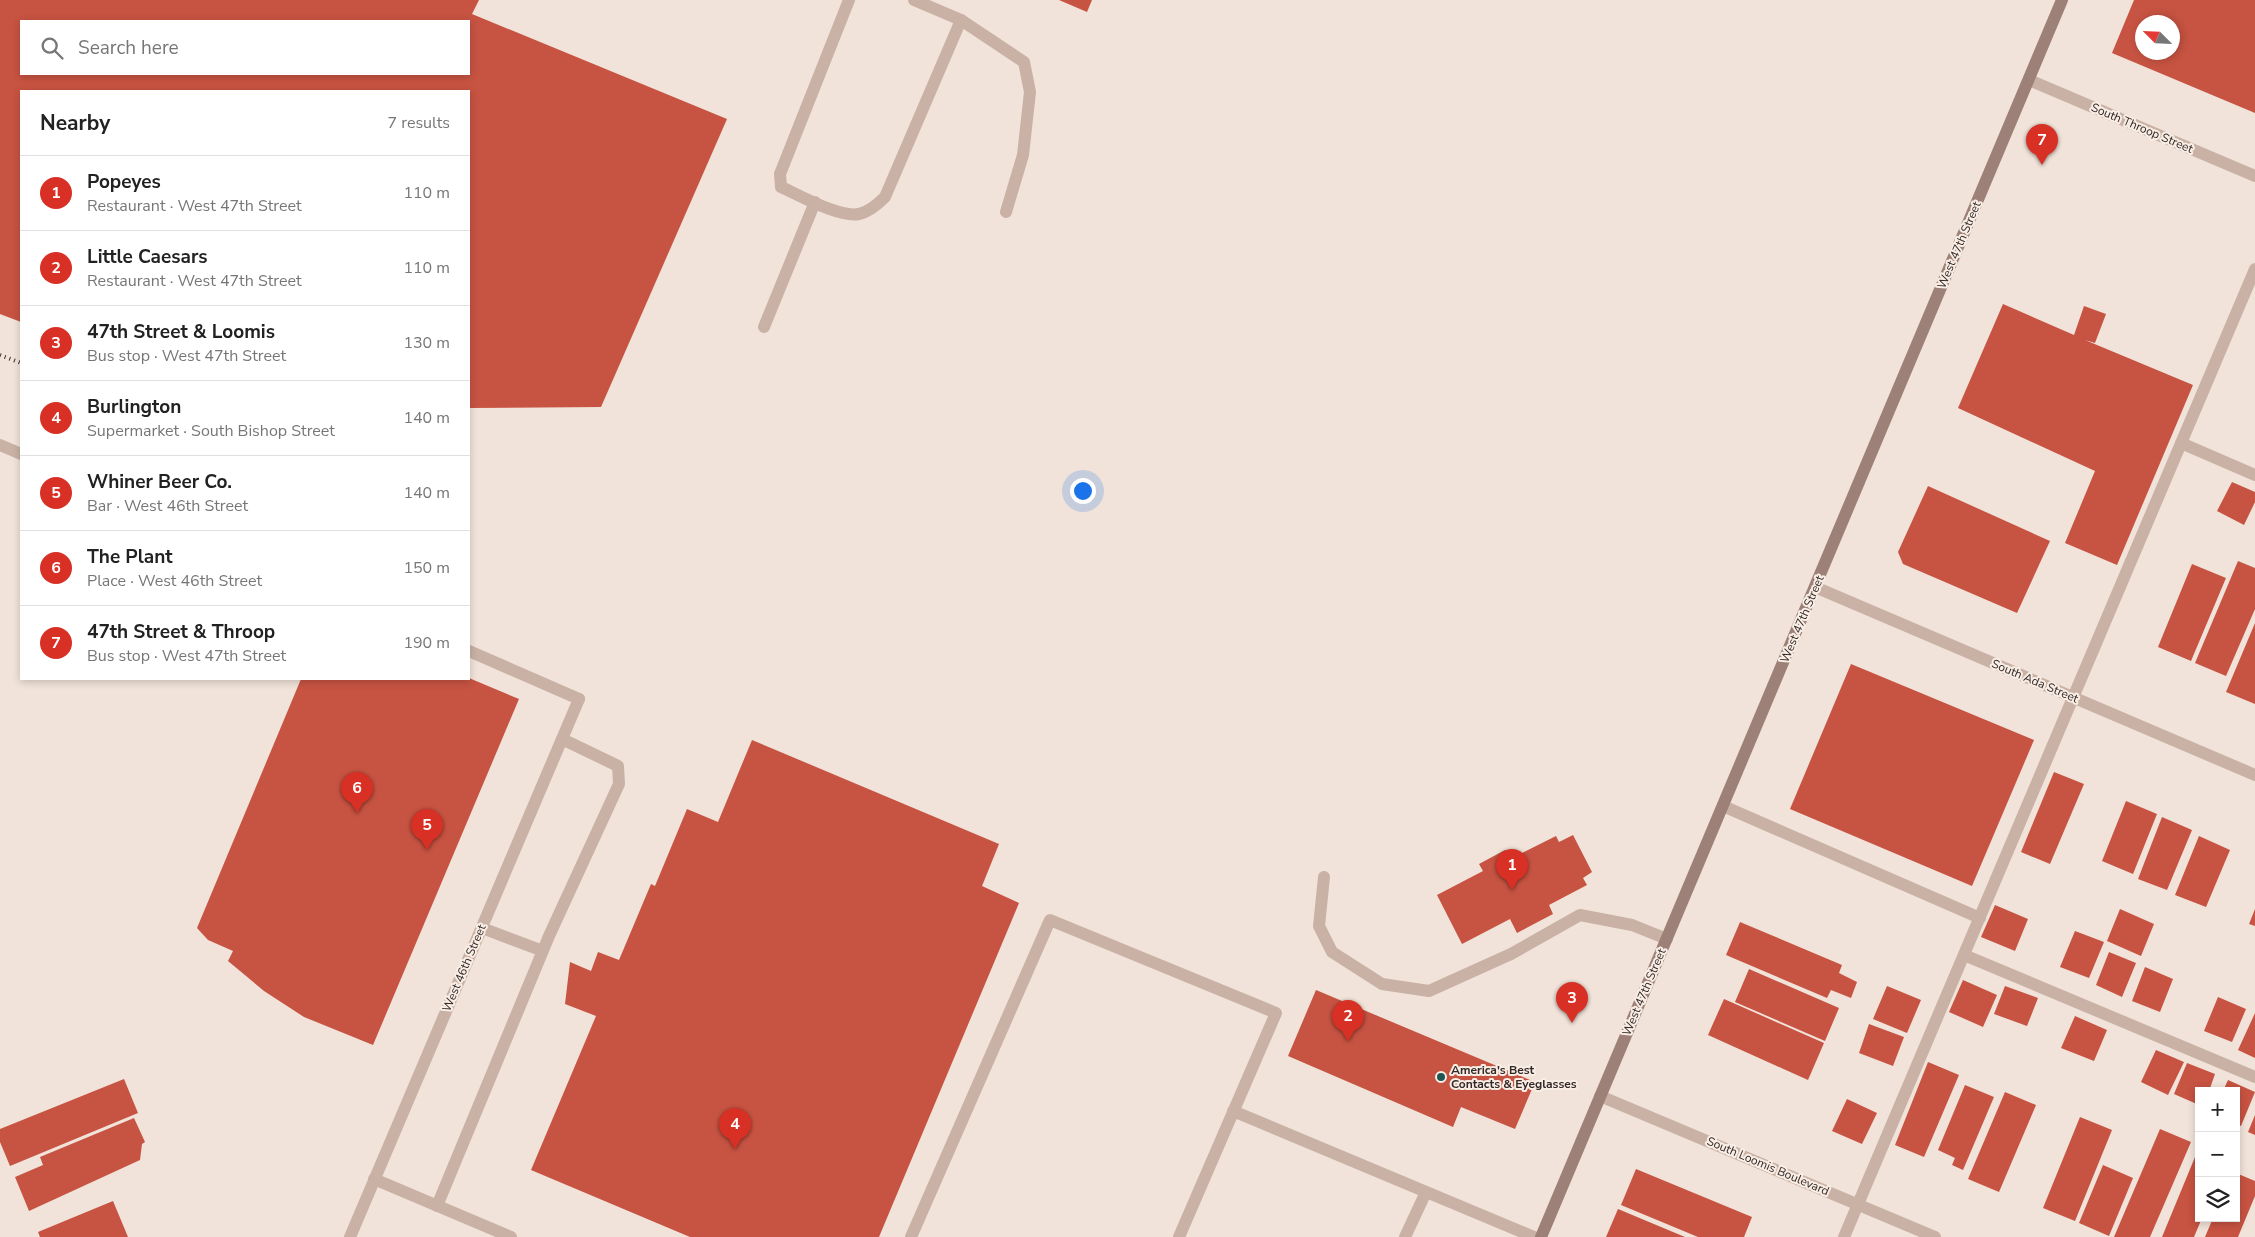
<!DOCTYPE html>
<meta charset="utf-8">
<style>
:root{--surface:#fff;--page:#f2f2f2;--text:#222;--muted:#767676;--line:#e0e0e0;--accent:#d93025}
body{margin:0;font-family:"Nunito Sans",sans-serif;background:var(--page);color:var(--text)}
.controls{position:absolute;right:15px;bottom:15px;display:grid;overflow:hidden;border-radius:0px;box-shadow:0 2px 8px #0003}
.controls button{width:45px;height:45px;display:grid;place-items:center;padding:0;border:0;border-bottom:1px solid var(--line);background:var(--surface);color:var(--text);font:25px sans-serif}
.compass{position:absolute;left:2135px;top:15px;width:45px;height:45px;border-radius:50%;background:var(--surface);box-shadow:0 2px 8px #0003;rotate:294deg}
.you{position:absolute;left:1082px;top:490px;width:18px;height:18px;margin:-12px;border:4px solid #fff;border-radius:50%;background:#1a73e8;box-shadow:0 0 0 8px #1a73e833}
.badge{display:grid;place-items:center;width:32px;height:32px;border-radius:50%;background:var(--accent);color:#fff;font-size:16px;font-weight:700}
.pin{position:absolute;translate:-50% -41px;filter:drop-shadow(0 1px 2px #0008)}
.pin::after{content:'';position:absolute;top:26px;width:18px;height:15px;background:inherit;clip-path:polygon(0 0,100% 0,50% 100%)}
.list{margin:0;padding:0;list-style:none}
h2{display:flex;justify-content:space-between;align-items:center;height:65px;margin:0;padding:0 20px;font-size:21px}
h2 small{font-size:16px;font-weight:400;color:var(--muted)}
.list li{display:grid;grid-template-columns:32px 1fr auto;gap:15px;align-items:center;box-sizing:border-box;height:75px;padding:0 20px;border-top:1px solid var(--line)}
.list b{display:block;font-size:19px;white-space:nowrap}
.list p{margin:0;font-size:16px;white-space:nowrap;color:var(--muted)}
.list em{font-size:16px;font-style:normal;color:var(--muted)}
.icon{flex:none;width:28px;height:28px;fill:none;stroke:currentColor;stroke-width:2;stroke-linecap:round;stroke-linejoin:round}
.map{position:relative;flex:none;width:2255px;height:1237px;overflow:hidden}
.search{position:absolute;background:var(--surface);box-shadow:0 2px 8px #0003;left:20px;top:20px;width:450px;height:55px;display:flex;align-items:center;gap:12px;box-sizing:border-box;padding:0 18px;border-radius:0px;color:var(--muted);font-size:19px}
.panel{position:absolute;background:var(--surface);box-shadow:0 2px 8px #0003;left:20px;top:90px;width:450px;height:590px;border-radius:0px}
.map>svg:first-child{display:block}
.building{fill:#c75342;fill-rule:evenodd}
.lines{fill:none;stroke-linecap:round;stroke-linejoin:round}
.lane{stroke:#c9b2a5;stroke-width:12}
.street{stroke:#c9b2a5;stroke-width:12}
.secondary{stroke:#9d8077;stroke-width:12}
.rail{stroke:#352927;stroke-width:4;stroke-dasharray:1 4;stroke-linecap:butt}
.poi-dot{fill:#1c5754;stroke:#f9eee5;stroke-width:2}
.labels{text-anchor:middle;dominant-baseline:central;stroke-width:4;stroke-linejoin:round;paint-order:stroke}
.street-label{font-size:12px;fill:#352927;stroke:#f9eee5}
.poi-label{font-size:12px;font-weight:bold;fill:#352927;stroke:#f9eee5;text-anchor:start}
</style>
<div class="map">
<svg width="2255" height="1237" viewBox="0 0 2255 1237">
<rect width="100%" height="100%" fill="#f1e3d9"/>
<path class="building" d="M0 0H479L472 14 727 119 601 407 469 408V91H21V322L0 314ZM21 21H469V74H21Z
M1059 0H1092L1087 12Z
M2134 0H2255V113L2112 53ZM2142 22H2172V52H2142Z
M2003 304 2074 335 2084 306 2106 314 2095 343 2085 340 2193 385 2117 565 2065 543 2095 471 1958 408Z
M2232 482 2255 492V502L2244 525 2217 511Z
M1928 486 2050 541 2017 613 1903 564 1898 552Z
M2238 561 2255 568V609L2226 676 2195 663Z
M2192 564 2226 578 2191 661 2158 647Z
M2255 623V704L2226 692Z
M1851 664 2034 740 1972 886 1790 809Z
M469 678 519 699 373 1045 304 1017 264 991 228 961 233 951 208 940 197 928 301 679Z
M752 740 999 844 982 886 1019 903 879 1237H690L531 1170 596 1016 565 1004 570 962 591 971 598 952 619 960 651 884 655 886 687 809 718 822Z
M2054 772 2084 784 2050 864 2021 852Z
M2126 801 2157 814 2133 874 2102 861Z
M2162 817 2192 830 2167 890 2138 879Z
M1573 835 1592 872 1583 878 1587 885 1549 905 1553 914 1517 933 1510 919 1462 944 1437 895 1483 871 1479 864 1505 850 1514 857 1556 836 1559 842Z
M2199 836 2230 850 2206 907 2175 895Z
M1995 905 2028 919 2015 951 1981 937Z
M2120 909 2154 924 2141 956 2107 941Z
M2255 909V926L2249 924Z
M1740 922 1842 965 1839 973 1857 982 1851 998 1831 990 1827 998 1726 955Z
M2075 931 2104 942 2089 978 2060 967Z
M2109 952 2136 963 2122 997 2096 985Z
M2145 967 2173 979 2160 1012 2132 1001Z
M1749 969 1839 1008 1825 1041 1735 1002Z
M1963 980 1997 995 1983 1027 1949 1012Z
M1887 986 1921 1000 1907 1033 1873 1019Z
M2005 986 2038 998 2027 1026 1994 1014Z
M1316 990 1535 1082 1515 1129 1461 1107 1453 1127 1288 1056Z
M2218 997 2246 1009 2232 1042 2204 1031Z
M1724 999 1824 1043 1808 1080 1708 1035Z
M2255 1013V1058L2238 1050Z
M2075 1016 2107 1030 2094 1061 2061 1048Z
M1869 1024 1904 1037 1893 1066 1859 1053Z
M2156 1050 2184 1062 2168 1095 2141 1082Z
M1928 1062 1959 1075 1924 1157 1895 1145Z
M2187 1063 2215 1074 2209 1091H2199V1105L2174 1094Z
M124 1079 138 1113 10 1166 0 1142V1129Z
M2228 1080 2255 1092 2241 1126 2236 1124V1091H2223Z
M1965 1085 1994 1097 1963 1170 1952 1165 1955 1158 1938 1150Z
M2005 1092 2036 1105 1999 1192 1968 1179Z
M1847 1099 1877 1113 1862 1144 1832 1131Z
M2255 1115V1135L2248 1132Z
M2080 1117 2112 1130 2075 1221 2043 1208Z
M134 1118 145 1142 142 1144 140 1160 29 1211 15 1177 43 1165 40 1157Z
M2160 1129 2191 1142 2150 1237H2114Z
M2195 1157 2199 1158V1218H2202L2194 1237H2162Z
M2103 1165 2133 1178 2109 1236 2079 1223Z
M1636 1169 1752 1217 1744 1237H1698L1621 1205Z
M2236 1173 2255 1181V1196L2238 1237H2205L2213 1218H2236Z
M113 1201 128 1237H40L38 1232Z
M1618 1209 1685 1237H1606Z"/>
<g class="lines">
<path class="lane" d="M849 0 780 174 781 187C799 195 839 218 859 214 869 212 878 204 885 197L961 20 1024 62 1030 92 1023 155 1006 212
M764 327 815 202
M2181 443 2255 475
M0 445 21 454
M469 651 579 699
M1723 806 1980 918
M1324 877 1319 926 1332 952 1382 984 1429 991 1511 954 1580 915 1632 925 1667 939
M482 928 543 951
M1964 955 2255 1077
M1233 1111 1534 1237
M437 1206 549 936 619 784 618 766 562 739
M911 1237 1050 920 1276 1013 1179 1237
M1405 1237 1426 1192
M1844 1237 2255 269"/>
<path class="street" d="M914 0 961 20
M2029 80 2255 176
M1815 587 2255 775
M1600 1096 1935 1237
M374 1179 511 1237
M350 1237 579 699"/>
<path class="secondary" d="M1541 1237 2062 0"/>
<path class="rail" d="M0 355 21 363"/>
</g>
<circle class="poi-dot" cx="1441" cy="1077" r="5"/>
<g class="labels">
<g class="street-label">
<text transform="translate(2142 128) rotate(23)">South Throop Street</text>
<text transform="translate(1959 245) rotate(-67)">West 47th Street</text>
<text transform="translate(1802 619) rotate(-67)">West 47th Street</text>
<text transform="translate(2035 681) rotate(23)">South Ada Street</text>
<text transform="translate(464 968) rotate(-67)">West 46th Street</text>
<text transform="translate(1644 992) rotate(-67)">West 47th Street</text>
<text transform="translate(1768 1166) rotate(23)">South Loomis Boulevard</text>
</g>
<g class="poi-label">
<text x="1451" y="1070">America's Best<tspan x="1451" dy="14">Contacts &amp; Eyeglasses</tspan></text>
</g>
</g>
</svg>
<div class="controls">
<button>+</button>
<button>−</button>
<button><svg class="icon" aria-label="layers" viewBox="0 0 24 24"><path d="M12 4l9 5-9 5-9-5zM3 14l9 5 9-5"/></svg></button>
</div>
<svg class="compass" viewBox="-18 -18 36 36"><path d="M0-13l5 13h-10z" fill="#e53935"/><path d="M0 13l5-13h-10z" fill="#767676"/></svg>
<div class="you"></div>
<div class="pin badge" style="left:1512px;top:890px">1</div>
<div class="pin badge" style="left:1348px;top:1041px">2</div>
<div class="pin badge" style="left:1572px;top:1023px">3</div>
<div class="pin badge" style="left:735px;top:1149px">4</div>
<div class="pin badge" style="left:427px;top:850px">5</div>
<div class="pin badge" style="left:357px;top:813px">6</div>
<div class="pin badge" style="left:2042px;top:165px">7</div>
<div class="search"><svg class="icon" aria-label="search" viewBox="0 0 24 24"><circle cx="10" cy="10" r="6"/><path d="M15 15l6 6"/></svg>Search here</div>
<section class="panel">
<h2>Nearby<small>7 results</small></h2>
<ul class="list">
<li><span class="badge">1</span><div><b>Popeyes</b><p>Restaurant · West 47th Street</p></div><em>110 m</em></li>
<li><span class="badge">2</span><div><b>Little Caesars</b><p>Restaurant · West 47th Street</p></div><em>110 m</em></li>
<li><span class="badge">3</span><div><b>47th Street &amp; Loomis</b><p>Bus stop · West 47th Street</p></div><em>130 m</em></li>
<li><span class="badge">4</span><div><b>Burlington</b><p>Supermarket · South Bishop Street</p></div><em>140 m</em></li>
<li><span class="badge">5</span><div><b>Whiner Beer Co.</b><p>Bar · West 46th Street</p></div><em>140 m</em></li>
<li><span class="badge">6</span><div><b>The Plant</b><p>Place · West 46th Street</p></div><em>150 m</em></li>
<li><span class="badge">7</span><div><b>47th Street &amp; Throop</b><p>Bus stop · West 47th Street</p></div><em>190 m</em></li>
</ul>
</section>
</div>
